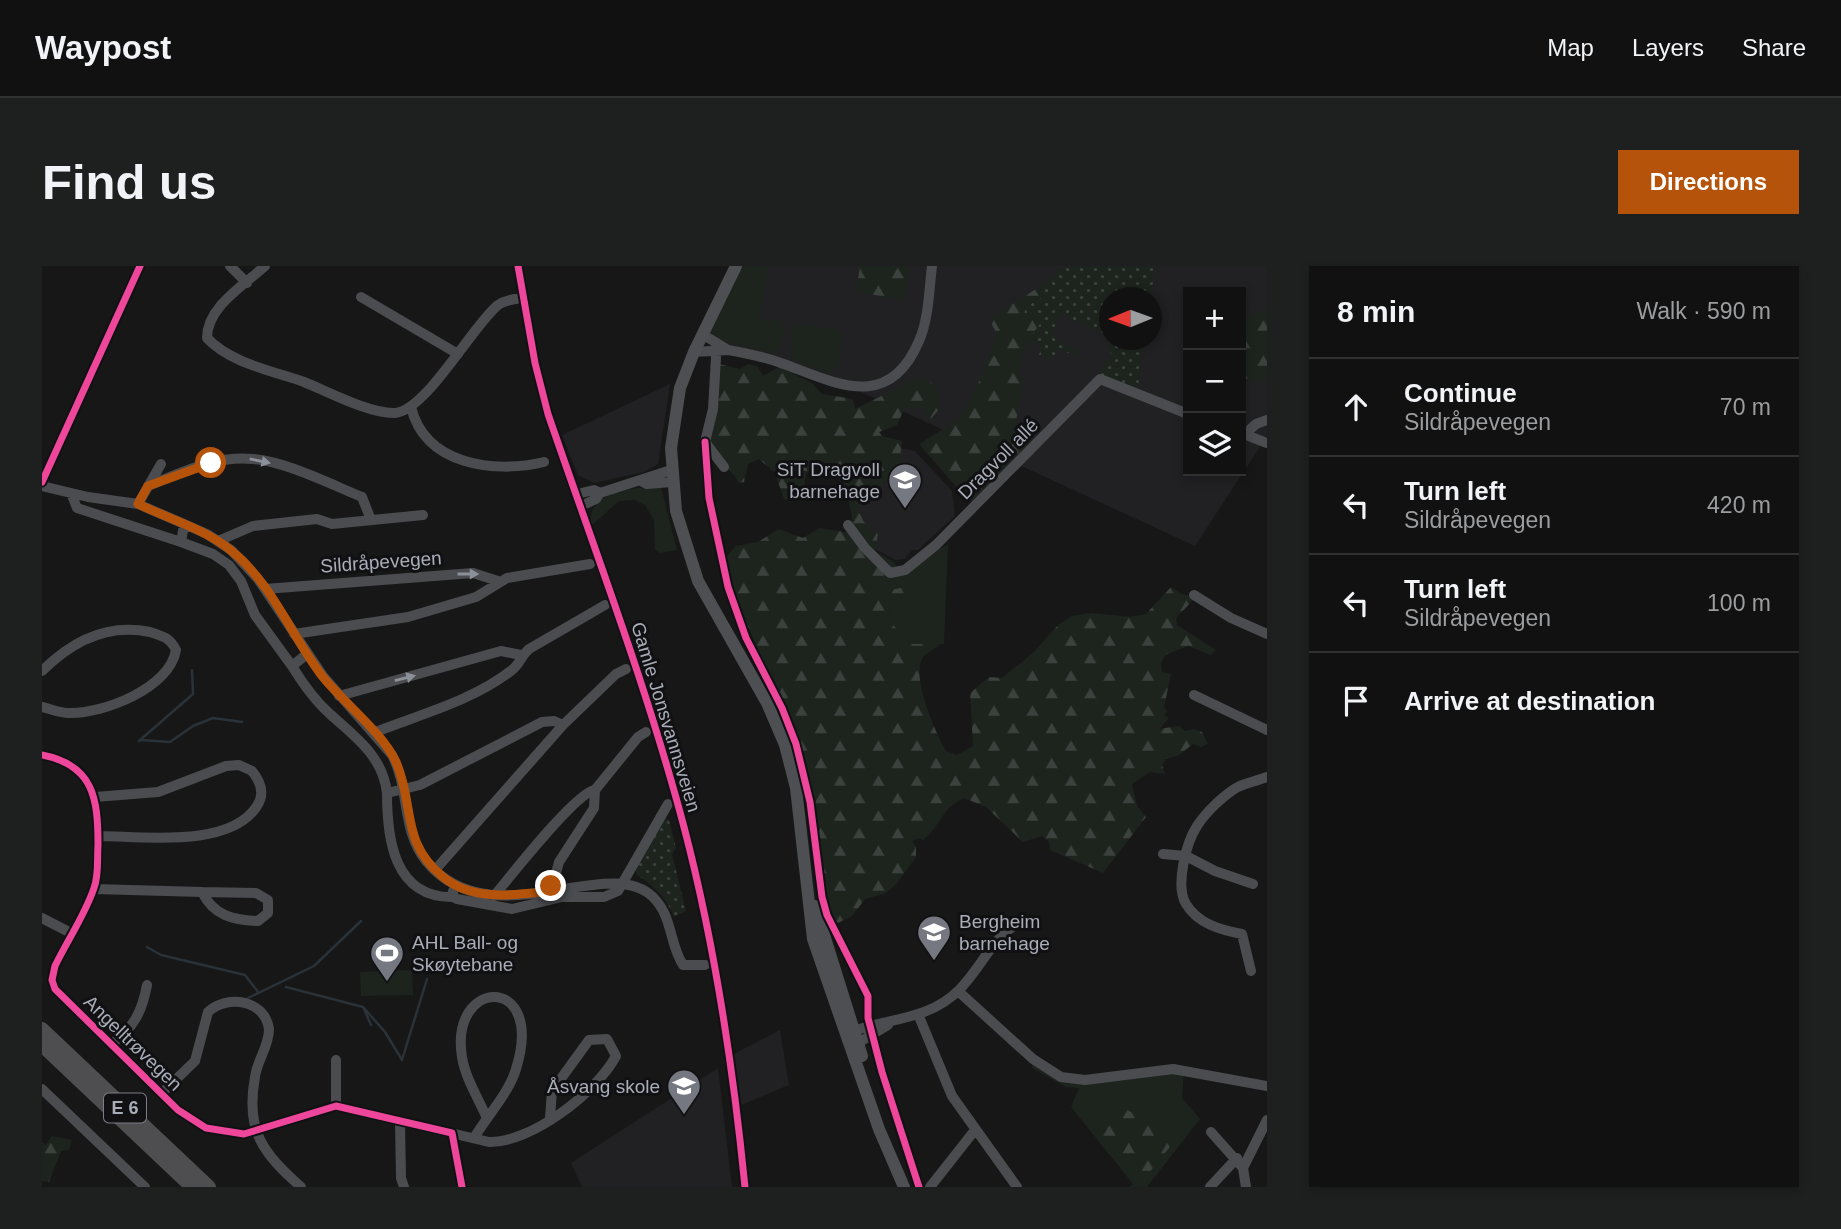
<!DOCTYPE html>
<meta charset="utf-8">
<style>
:root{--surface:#111;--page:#1e1f1f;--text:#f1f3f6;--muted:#9c9d9f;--line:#303131;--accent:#b45309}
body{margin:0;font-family:Arial,sans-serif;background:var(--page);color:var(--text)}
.controls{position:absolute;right:21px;top:21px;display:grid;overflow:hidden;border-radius:0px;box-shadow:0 4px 10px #0003}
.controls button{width:63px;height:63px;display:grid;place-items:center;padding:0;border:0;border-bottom:2px solid var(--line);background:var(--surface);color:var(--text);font:35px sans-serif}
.compass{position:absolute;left:1057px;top:21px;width:63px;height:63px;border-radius:50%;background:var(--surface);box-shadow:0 4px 10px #0003;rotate:269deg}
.stop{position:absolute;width:21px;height:21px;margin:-16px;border:5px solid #b45309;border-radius:50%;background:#fff}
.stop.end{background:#b45309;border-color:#fff;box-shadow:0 2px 7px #0008}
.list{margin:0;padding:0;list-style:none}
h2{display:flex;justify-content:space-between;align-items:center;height:91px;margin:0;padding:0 28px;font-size:30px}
h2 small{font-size:23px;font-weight:400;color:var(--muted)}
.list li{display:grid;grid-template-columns:46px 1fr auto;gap:21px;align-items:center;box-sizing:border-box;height:98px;padding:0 28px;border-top:2px solid var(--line)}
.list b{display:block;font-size:26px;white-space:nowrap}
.list p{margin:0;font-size:23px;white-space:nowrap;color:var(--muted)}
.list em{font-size:23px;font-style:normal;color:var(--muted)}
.icon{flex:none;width:38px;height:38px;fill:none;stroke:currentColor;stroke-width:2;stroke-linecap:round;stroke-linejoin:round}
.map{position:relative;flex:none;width:1225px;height:921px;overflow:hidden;border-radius:0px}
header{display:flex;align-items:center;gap:42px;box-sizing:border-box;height:98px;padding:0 35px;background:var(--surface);border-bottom:2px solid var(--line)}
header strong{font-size:33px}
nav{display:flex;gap:38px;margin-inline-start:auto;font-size:24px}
.intro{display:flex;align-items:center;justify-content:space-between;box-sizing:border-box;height:168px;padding:0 42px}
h1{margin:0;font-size:49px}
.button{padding:18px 32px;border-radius:0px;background:var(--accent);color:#fff;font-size:24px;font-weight:700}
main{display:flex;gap:42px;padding:0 42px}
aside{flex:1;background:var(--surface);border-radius:0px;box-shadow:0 4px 10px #0003}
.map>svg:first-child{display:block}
.built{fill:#212123;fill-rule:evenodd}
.green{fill:#1d241e}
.forest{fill:url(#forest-firs)}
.park{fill:url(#park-dots)}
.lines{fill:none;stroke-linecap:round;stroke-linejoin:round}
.stream{stroke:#2a3239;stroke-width:2.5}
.minor{stroke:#4b4c50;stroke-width:10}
.major{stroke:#4d4f52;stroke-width:12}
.highway{stroke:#4e4e51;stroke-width:14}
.cycleway-casing{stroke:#111113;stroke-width:11}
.cycleway{stroke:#ed469a;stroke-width:7}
.oneway{fill:#8c9099}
.route{stroke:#b45309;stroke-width:9}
.labels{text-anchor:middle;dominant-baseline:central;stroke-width:6;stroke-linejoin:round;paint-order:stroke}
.shield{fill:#111113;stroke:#7b7e86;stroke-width:2}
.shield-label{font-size:18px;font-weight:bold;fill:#a8adb8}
.street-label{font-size:19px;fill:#a8adb8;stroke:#111113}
.poi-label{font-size:19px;fill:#a8adb8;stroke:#111113;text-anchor:end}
</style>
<header>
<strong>Waypost</strong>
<nav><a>Map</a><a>Layers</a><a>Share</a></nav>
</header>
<div class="intro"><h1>Find us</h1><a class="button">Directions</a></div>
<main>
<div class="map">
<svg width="1225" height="921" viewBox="0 0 1225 921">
<defs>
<pattern id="forest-firs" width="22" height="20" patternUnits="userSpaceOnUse" patternTransform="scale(1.75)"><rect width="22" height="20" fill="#1d241e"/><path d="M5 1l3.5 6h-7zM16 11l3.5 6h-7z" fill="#3b413d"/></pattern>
<pattern id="park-dots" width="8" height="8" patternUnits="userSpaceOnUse" patternTransform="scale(1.75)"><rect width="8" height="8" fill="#1d241e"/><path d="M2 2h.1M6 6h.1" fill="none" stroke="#3b413d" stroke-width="1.8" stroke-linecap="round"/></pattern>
</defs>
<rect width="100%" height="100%" fill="#171717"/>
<path class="built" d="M696 0H1225V170L1153 280 810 122 676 76 667 65ZM1146 26H1199V205H1146ZM1068 32H1110V74H1068Z
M628 118 616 198 602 206 552 217 536 209 520 169Z
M859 182 873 185 910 225 913 250 876 284H870L863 293 854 294 832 283 806 224 822 194Z
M738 764 747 819 697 840 692 788Z
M676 802 690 921H540L529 897Z"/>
<path class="green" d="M700 0H726L718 52 738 55 742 63 738 82 731 88 676 74 670 65Z
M760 58 801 65 797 98 790 105 780 106 749 93 750 65 754 59Z
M619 221 635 284 618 287 613 284 612 254 603 239 593 234 577 235 550 259C540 227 597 219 619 221Z
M906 278 902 378H869L851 359 847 346 870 326 845 325 851 310 866 304Z
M370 704 371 729 319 730 318 706Z
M991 793 1019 811 1142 806 1140 832 1158 853 1105 921H1088L1091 918 1029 841 1037 822 1024 821 990 802Z"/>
<path class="forest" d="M818 0H867L863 34 814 26Z
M1002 18 1001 31 985 40 982 46 1000 50V55L986 75 976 104 982 117 973 159 995 174 935 237 925 233 877 178 914 155 935 121 955 68 947 53Z
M1225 43V115L1199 112V54Z
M677 98 698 103 707 98 716 101 721 110 737 101 770 117 780 128 811 133 813 143 872 114 881 112 896 121 898 142 888 154 883 151V142L863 141 855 159 837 166 840 170 860 175 857 201 816 243 822 256 836 268 833 285 853 297 855 304 845 325 863 321 870 327 847 346 851 359 869 378H899C894 382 885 386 881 391 868 410 894 468 904 485L915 489 931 480 928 427 947 411 960 412 992 386 1016 359 1030 350 1049 347 1088 351 1104 348 1129 321 1139 328 1154 331 1134 352 1135 359 1174 384 1169 389 1146 380 1123 389 1119 397 1120 406 1129 408 1122 441 1125 445 1122 449 1127 452 1117 463 1137 460 1143 465 1152 463 1160 466 1166 478 1159 481 1151 478 1137 489 1124 493 1120 499 1123 508 1108 506 1090 518 1095 540 1104 551 1061 607 1008 584 1007 576 1000 570 981 576 944 541 922 532C898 543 899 560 881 574L877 572 870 575 874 581V591L855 617 844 627 823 633 810 650 796 657 787 648 774 543 764 496 744 440 723 400 692 327 684 291 694 280 716 276 737 263 761 272 777 262 809 267C814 254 804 215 791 207 786 205 779 204 774 202L764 207 761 227 755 235 742 233 733 207 717 193 706 198 702 216 697 217 694 212 666 176Z
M1079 841 1110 856 1131 877 1103 912 1050 859Z
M10 870 30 874 27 884 19 885 7 916 0 915V876L4 879Z"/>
<path class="park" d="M1025 0H1112L1110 33 1068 32 1067 70 1018 48 1009 70 1035 84 1033 90 1017 83 1009 94 997 89 1000 80 986 75 1000 55V50L982 47 985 40 1001 31 1002 18Z
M1068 74H1102L1096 123 1056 109 1069 88 1066 82Z
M623 552 627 554 634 582 630 588 644 645 632 651C625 633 612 619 595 609L593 601Z"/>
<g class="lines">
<path class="stream" d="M99 474 128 476 151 460 171 452 200 456
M97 475 151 428 150 404
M105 681 119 689 203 709 216 726
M244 721 321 741 343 766 360 794 385 713
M206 732 272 700 319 655
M322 743 329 759"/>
<path class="minor" d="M188 0 205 17
M223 0C202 19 165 41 165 72 188 97 231 105 262 116 287 126 328 148 353 147 384 145 431 59 456 39 463 34 472 33 481 32
M476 0 493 97 506 148C553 285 605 421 642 561 673 679 691 800 703 921
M319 31 416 88
M686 84C704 87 722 91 739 97 792 116 846 148 877 75 887 52 887 24 890 0
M652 86 686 84 660 68
M674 91 671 143 663 176 682 201
M369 141C383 199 452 208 502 196
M1199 167 1225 177
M1203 168 1214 158 1225 154
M599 215 605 218 630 216
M0 216 98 0
M0 220 46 231 96 238 165 268 189 284 216 313 281 410 350 489C368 523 359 564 384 595 449 674 565 586 611 631 631 651 627 677 641 699H663
M106 220C139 207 174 189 211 193 245 196 288 218 320 231L329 254
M29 227 35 242 139 276
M535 228 552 224 558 227 629 204
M96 238 119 198
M539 240 554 233 558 227
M142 259 139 276 171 288 187 299 199 315 213 349 250 400
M806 259 823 282 848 307 863 304 894 279 1058 113 1146 148
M176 275 211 260 275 253 290 258 381 249
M223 323 431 307 456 315
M1152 329 1189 352 1225 368
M252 368 366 351 434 331 465 312 548 298
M265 388 250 400C261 418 272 434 288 448 313 471 341 490 345 527
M0 405C30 375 66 357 108 366 121 370 128 372 134 384 128 422 61 448 27 447 18 447 9 443 0 441
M1152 429 1225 464
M297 430 459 385 479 389
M331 467C376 449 431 435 470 404 478 398 479 390 487 383L563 339
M0 489C52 499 56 533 56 579 55 593 57 609 52 622 43 649 25 675 13 700L10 714 13 723 136 844 164 862 202 868 294 840 447 876C489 877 554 827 574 790L565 773 547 774 510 825 508 852
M53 531 116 526 184 500 197 499 210 505C219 516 223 528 215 540 188 583 99 570 56 570
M1121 588 1144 590 1173 605 1211 618
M393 604 521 459 574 408 584 403
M52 623 160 626C172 650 191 654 216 655L226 647V634L214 627 160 626
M411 625V631L415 633 470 643 520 631H562L576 625 626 538
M509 625 517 596 552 542 553 524 596 471 604 466
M452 630C468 611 534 526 553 524
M411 631C351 632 345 571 345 527L378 519 500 456 512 455 521 459
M0 652 29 667
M1209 705 1200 668C1179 664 1156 658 1144 638 1133 620 1144 577 1155 560 1164 546 1181 530 1194 522 1203 517 1215 515 1225 511
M916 725 991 793 1019 811 1043 814 1131 803 1225 820
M876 748 910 830 975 921
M846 759 816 777 805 774 812 765C848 752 887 754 917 724 938 703 948 676 973 659
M70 778C92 761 100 746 105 719
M0 823 103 921
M120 827 153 795 166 746C186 728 223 734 227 763 227 781 215 794 213 811 203 865 221 887 259 921
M294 840V794
M358 856 359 912 362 921
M1169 866 1201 902
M432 872C445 850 467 827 474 803 504 707 407 711 420 791 423 811 436 832 444 850
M888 921 933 864
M1168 921 1195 892
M1204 921 1201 902 1225 854"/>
<path class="major" d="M694 0 652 86 638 122 629 182 634 245 656 315 725 437 743 479 754 522 771 673 837 863 862 921
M773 640 820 790"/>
<path class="highway" d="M0 763 167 921
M0 779 150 921"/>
<g class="cycleway-casing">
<path id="cycleway" d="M476 0 493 97 506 148C553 285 605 421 642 561 673 679 691 800 703 921
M663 176 667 232 686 321 704 372 740 442 754 478 768 536 780 631 785 649 826 730V752L840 806 877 921
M0 216 98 0
M0 489C52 499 56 533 56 579 55 593 57 609 52 622 43 649 25 675 13 700L10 714 13 723 136 844 164 862 202 868 294 840 410 867 420 921"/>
</g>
<use href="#cycleway" class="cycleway"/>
</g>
<defs><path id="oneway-solid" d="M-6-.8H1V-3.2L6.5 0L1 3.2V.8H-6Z" transform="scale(1.75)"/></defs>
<g class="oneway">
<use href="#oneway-solid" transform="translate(218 195) rotate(12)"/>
<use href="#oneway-solid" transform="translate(426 308)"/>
<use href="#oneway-solid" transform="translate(363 412) rotate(-14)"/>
</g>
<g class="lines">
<path class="route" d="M169 197 106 220 96 238C127 253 164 263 191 286 230 318 250 371 281 411 302 437 340 466 354 496 373 539 358 576 401 611 432 636 472 629 509 625V620"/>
</g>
<defs>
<g id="school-pin" transform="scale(1.75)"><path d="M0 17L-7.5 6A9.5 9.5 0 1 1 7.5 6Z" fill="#757880" stroke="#111113"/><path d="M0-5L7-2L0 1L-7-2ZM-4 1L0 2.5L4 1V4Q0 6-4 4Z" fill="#fff"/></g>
<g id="stadium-pin" transform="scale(1.75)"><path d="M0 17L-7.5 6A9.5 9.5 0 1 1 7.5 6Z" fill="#757880" stroke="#111113"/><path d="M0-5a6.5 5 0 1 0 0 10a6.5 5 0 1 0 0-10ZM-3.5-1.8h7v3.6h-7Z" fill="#fff"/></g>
</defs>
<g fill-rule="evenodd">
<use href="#school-pin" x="863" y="214"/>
<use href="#school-pin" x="892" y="666"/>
<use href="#stadium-pin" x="345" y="687"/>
<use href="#school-pin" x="642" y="820"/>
</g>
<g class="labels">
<rect class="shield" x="62" y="827.5" width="42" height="29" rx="5"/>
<g class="shield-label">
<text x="83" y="842">E 6</text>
</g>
<g class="street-label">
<text transform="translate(956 193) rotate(-45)">Dragvoll allé</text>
<text transform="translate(339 296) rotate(-4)">Sildråpevegen</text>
<text transform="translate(624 451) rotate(73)">Gamle Jonsvannsveien</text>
<text transform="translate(91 777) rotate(44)">Angelltrøvegen</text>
</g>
<g class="poi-label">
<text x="838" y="203">SiT Dragvoll<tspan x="838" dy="22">barnehage</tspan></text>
<text x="917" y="655" text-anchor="start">Bergheim<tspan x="917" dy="22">barnehage</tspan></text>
<text x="370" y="676" text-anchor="start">AHL Ball- og<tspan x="370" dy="22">Skøytebane</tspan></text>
<text x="618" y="820">Åsvang skole</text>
</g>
</g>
</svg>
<div class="controls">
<button>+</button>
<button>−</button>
<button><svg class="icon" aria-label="layers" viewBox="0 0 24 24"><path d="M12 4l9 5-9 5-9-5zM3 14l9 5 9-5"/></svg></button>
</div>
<svg class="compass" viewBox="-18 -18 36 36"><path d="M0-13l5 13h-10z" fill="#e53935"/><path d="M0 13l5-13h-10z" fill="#9c9d9f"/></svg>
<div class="stop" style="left:169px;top:197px"></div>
<div class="stop end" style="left:509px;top:620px"></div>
</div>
<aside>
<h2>8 min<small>Walk · 590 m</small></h2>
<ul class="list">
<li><svg class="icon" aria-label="ahead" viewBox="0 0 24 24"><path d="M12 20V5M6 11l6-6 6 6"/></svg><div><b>Continue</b><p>Sildråpevegen</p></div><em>70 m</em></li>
<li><svg class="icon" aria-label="left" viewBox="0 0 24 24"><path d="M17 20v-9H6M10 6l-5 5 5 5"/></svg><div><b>Turn left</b><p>Sildråpevegen</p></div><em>420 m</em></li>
<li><svg class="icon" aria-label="left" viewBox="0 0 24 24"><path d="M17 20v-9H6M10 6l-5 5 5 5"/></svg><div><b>Turn left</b><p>Sildråpevegen</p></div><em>100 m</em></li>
<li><svg class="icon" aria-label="arrive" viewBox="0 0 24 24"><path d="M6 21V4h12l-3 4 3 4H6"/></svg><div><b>Arrive at destination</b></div></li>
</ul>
</aside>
</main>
